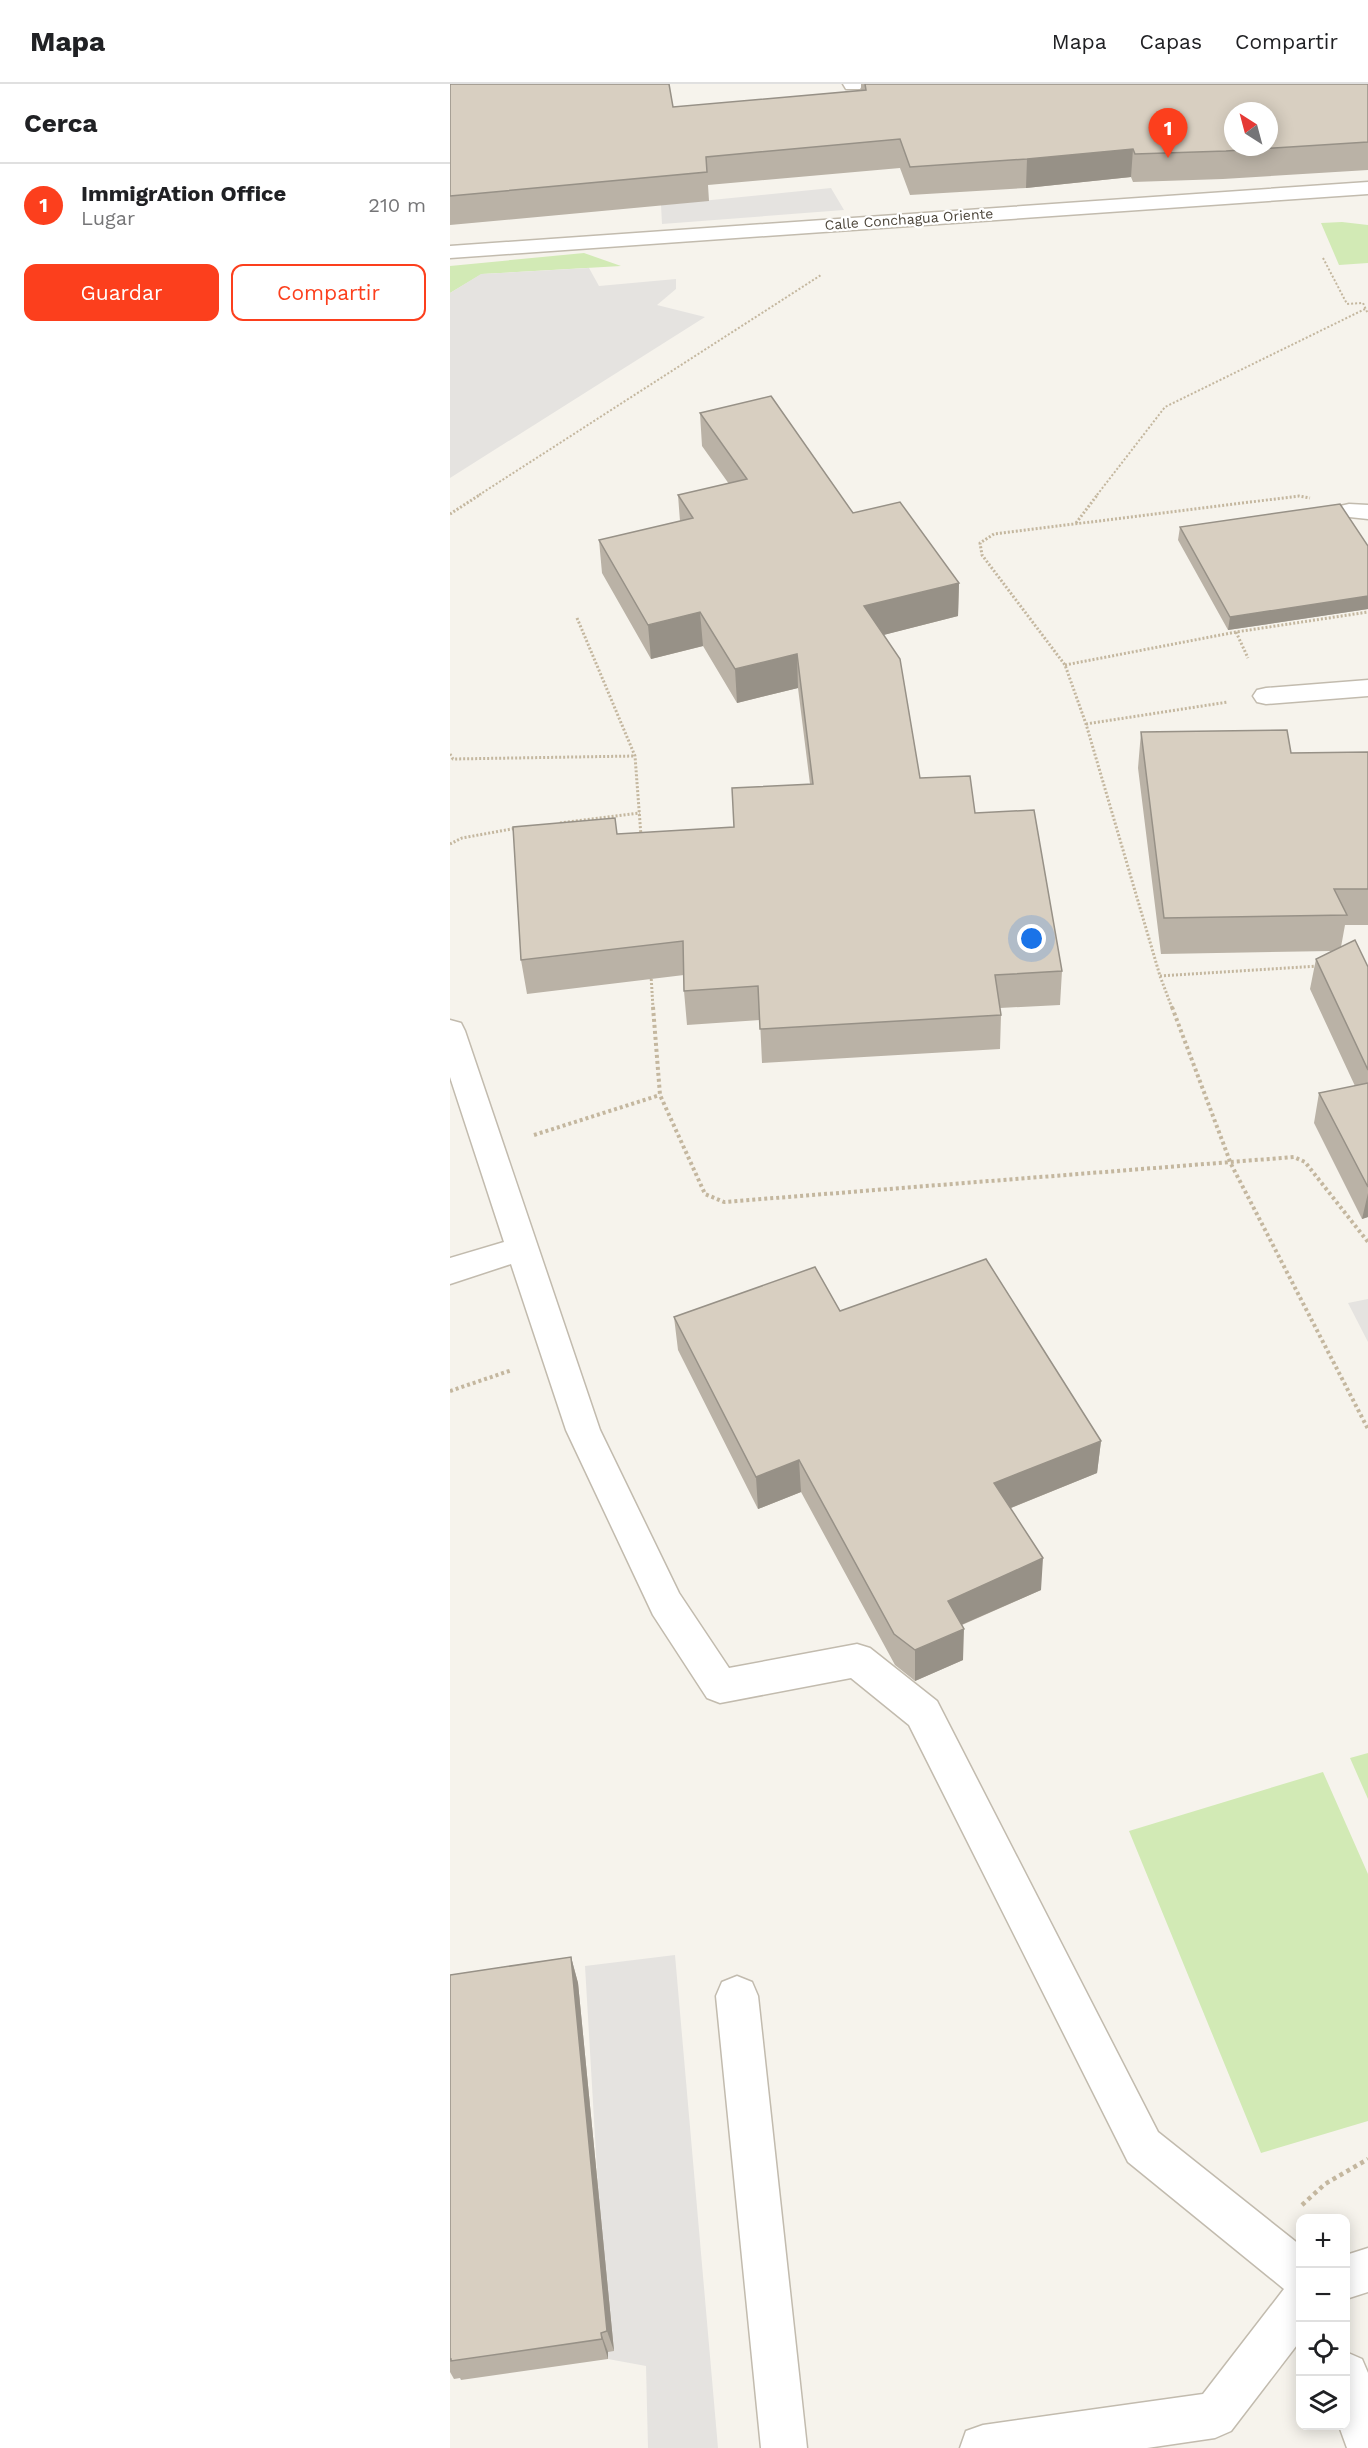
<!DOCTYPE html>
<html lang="es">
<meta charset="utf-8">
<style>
:root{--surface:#fff;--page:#f6f6f6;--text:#202124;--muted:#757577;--line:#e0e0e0;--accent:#fc3f1d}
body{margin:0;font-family:"Work Sans",sans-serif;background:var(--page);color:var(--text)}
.controls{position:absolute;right:18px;bottom:18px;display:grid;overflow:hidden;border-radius:12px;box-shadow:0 3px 15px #0003}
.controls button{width:54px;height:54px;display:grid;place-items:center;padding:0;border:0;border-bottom:2px solid var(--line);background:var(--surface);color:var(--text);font:30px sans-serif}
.compass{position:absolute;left:774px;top:18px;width:54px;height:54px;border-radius:50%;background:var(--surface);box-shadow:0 3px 15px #0003;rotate:324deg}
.you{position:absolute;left:582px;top:855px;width:21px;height:21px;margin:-15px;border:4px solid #fff;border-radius:50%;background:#1a73e8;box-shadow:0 0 0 9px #1a73e833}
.badge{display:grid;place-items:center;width:39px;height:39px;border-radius:50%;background:var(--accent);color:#fff;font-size:20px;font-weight:700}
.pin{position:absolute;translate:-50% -50px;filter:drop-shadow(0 2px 3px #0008)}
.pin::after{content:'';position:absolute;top:32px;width:21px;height:18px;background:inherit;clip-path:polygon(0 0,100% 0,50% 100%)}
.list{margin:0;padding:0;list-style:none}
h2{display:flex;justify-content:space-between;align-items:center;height:78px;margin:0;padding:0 24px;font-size:26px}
h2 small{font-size:20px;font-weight:400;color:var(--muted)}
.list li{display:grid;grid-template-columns:39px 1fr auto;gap:18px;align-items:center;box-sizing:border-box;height:84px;padding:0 24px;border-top:2px solid var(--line)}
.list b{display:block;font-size:22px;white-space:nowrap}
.list p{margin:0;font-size:20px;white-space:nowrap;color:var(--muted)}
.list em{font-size:20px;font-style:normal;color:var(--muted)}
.actions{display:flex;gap:12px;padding:18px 24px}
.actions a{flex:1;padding:14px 0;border:2px solid var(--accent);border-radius:12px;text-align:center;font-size:21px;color:var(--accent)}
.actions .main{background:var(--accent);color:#fff}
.icon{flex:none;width:33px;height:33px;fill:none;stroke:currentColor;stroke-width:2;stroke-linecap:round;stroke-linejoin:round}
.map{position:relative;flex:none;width:918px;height:2364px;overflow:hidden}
header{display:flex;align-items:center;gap:36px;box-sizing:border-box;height:84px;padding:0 30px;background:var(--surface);border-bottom:2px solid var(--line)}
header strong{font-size:28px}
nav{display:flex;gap:33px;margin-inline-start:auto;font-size:21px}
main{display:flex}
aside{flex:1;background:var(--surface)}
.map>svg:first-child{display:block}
.green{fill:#d2eab5}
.parking{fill:#e5e3e0}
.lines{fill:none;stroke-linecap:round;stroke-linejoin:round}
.minor-casing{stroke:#c2bbae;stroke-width:3}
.path-far3{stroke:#c4b79f;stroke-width:2;stroke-dasharray:2 2;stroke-linecap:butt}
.path-far2{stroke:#c4b79f;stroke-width:3;stroke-dasharray:2 2;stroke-linecap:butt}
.path-far1{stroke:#c4b79f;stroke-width:4;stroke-dasharray:3 3;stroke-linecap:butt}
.path{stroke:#c4b79f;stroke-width:4.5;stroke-dasharray:4 4;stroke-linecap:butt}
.minor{fill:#fff;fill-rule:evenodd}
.wall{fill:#bab2a6}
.shaded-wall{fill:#979187}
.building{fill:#d8cfc1;stroke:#979187;stroke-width:1.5;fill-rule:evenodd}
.labels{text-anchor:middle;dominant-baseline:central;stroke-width:4.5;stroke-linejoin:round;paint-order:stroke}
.far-street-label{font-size:14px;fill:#4b4439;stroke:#fff}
</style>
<header>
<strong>Mapa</strong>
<nav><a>Mapa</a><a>Capas</a><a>Compartir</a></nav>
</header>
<main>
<aside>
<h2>Cerca<small></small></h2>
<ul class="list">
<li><span class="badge">1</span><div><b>ImmigrAtion Office</b><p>Lugar</p></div><em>210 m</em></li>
</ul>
<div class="actions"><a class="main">Guardar</a><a>Compartir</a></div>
</aside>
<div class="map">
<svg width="918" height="2364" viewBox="0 0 918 2364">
<rect width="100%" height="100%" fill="#f6f3ec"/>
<path class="green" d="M892 138 918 141V179L889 181 871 139Z
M134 169 171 182 32 190 0 209V182Z
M918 1669V1715L900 1674Z
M873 1688 918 1790V2037L811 2069 679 1747Z"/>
<path class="parking" d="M381 104 394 126 212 140 211 121Z
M139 184 149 202 226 195V205L207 221 255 233 0 394V209L31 190Z
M918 1215V1258L898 1219Z
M225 1871 268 2364H198L196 2282 158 2275 135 1882Z"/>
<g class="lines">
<g class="minor-casing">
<path id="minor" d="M393 0H413L410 5H396Z
M918 98V110L0 174V162Z
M899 420 918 421V435L890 432 887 427 890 422Z
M918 596V612L816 620 807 618 803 612 807 606 816 604Z
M0 936 11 939 15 947 150 1346 229 1509 279 1584 407 1560 420 1564 487 1617 708 2048 850 2161V2257L781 2347 765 2354 697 2364H510L516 2347 533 2341 753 2310 834 2205 678 2078 459 1641 401 1594 270 1619 257 1614 203 1531 116 1346 61 1180 0 1200V1174L54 1158 0 993Z
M287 1892 302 1898 308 1912 357 2364H311L266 1912 272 1898Z
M918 2164V2208L896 2215V2171Z
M896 2268 912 2275 918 2289V2364H897L889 2342H896Z"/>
</g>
<path class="path-far3" d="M873 174 897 220 913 219 918 230
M29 411 371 191
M647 411 715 323 915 225"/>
<path class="path-far2" d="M0 430 31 410
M626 439 648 410
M127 534 185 672 191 752
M786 548 798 574
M615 581 786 548 918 528
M636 640 778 618
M0 670 3 675 185 672
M110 739 190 729
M0 760 12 754 67 744
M201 891 203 924
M710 892 868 882
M722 924 710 892 636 640 615 581 532 471 530 459 544 450 849 412 860 414"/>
<path class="path-far1" d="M203 923 210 1011 255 1110 274 1118 844 1073 855 1078 918 1158
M722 923 781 1080 918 1345
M84 1051 210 1011
M0 1307 62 1286"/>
<path class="path" d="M852 2121 875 2100 918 2075"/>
<use href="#minor" class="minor"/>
</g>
<path class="wall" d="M0 0 223 23 411 7V0H918V86L773 95 683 98 681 93 576 104 460 111 450 84 258 101 259 117 0 141Z
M250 329 509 499 508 532 433 551 470 694 525 729 612 887 610 921 550 924 551 931 550 965 312 979 310 936 237 941 234 907V891L77 910 71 876 167 750 284 743 360 700 348 604 287 619 253 562 201 575 152 489 149 456 230 437 228 411 279 400 252 362Z
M730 443 918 462V525L778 546 728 456Z
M691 648 841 669 918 668V841H895L891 863 918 883V1133L912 1135 864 1039 869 1009 905 1002 860 905 866 875 881 867 711 870 688 684Z
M390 1227 651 1357 647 1389 561 1424 591 1506 512 1541 513 1576 465 1597 445 1581 351 1408 308 1425 228 1266 224 1233Z
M121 1873 128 1899 164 2267 158 2268V2275L11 2296 10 2294 4 2295 0 2288V1891Z"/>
<path class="shaded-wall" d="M683 65 681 93 576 104 577 75Z
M509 499 508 532 414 556V522Z
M918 512V525L778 546 780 533Z
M250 528 253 562 201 575 198 541Z
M347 570 348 604 287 619 285 585Z
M918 1109V1133L912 1135Z
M651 1357 647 1389 543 1431 544 1399Z
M349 1376 351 1408 308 1425 306 1393Z
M593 1474 591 1506 497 1547 498 1517Z
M514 1545 513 1576 465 1597V1566Z
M121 1873 128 1899 164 2267 157 2247Z
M151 2249 158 2268V2275L152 2255Z"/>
<path class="building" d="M0 0H219L223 23 416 6 415 0H918V58L776 67 685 70 683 65 577 75 460 83 450 55 256 73 257 88 0 112ZM783 27H819V63H783Z
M321 312 403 429 450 418 509 499 414 522 450 575 470 694 520 692 525 729 584 726 612 887 545 891 551 931 310 945 308 902 234 907 233 857 71 876 63 743 165 734 167 750 284 743 282 704 363 700 347 570 285 585 250 528 198 541 149 456 243 434 228 411 297 395 250 329Z
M890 420 918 462V512L780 533 730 443Z
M837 646 841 669 918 668V805H884L897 831 714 834 691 648Z
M905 856 918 883V986L866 875Z
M918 999V1103L869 1009Z
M536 1175 651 1357 544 1399 593 1474 498 1517 514 1545 465 1566 444 1550 349 1376 306 1393 224 1233 365 1183 390 1227Z
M121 1873 157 2247 151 2249 152 2255 1 2277V2275H0V1891Z"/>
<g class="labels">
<g class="far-street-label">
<text transform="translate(459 135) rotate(-4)">Calle Conchagua Oriente</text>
</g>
</g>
</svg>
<div class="controls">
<button>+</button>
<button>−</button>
<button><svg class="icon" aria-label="locate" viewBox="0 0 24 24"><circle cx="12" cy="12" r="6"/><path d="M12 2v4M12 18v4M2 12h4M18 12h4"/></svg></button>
<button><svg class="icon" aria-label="layers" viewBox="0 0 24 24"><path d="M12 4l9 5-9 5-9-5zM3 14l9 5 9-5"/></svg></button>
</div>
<svg class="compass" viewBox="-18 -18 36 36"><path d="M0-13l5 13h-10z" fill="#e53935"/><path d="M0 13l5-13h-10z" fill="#757577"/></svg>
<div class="you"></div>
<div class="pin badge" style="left:718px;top:74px">1</div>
</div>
</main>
